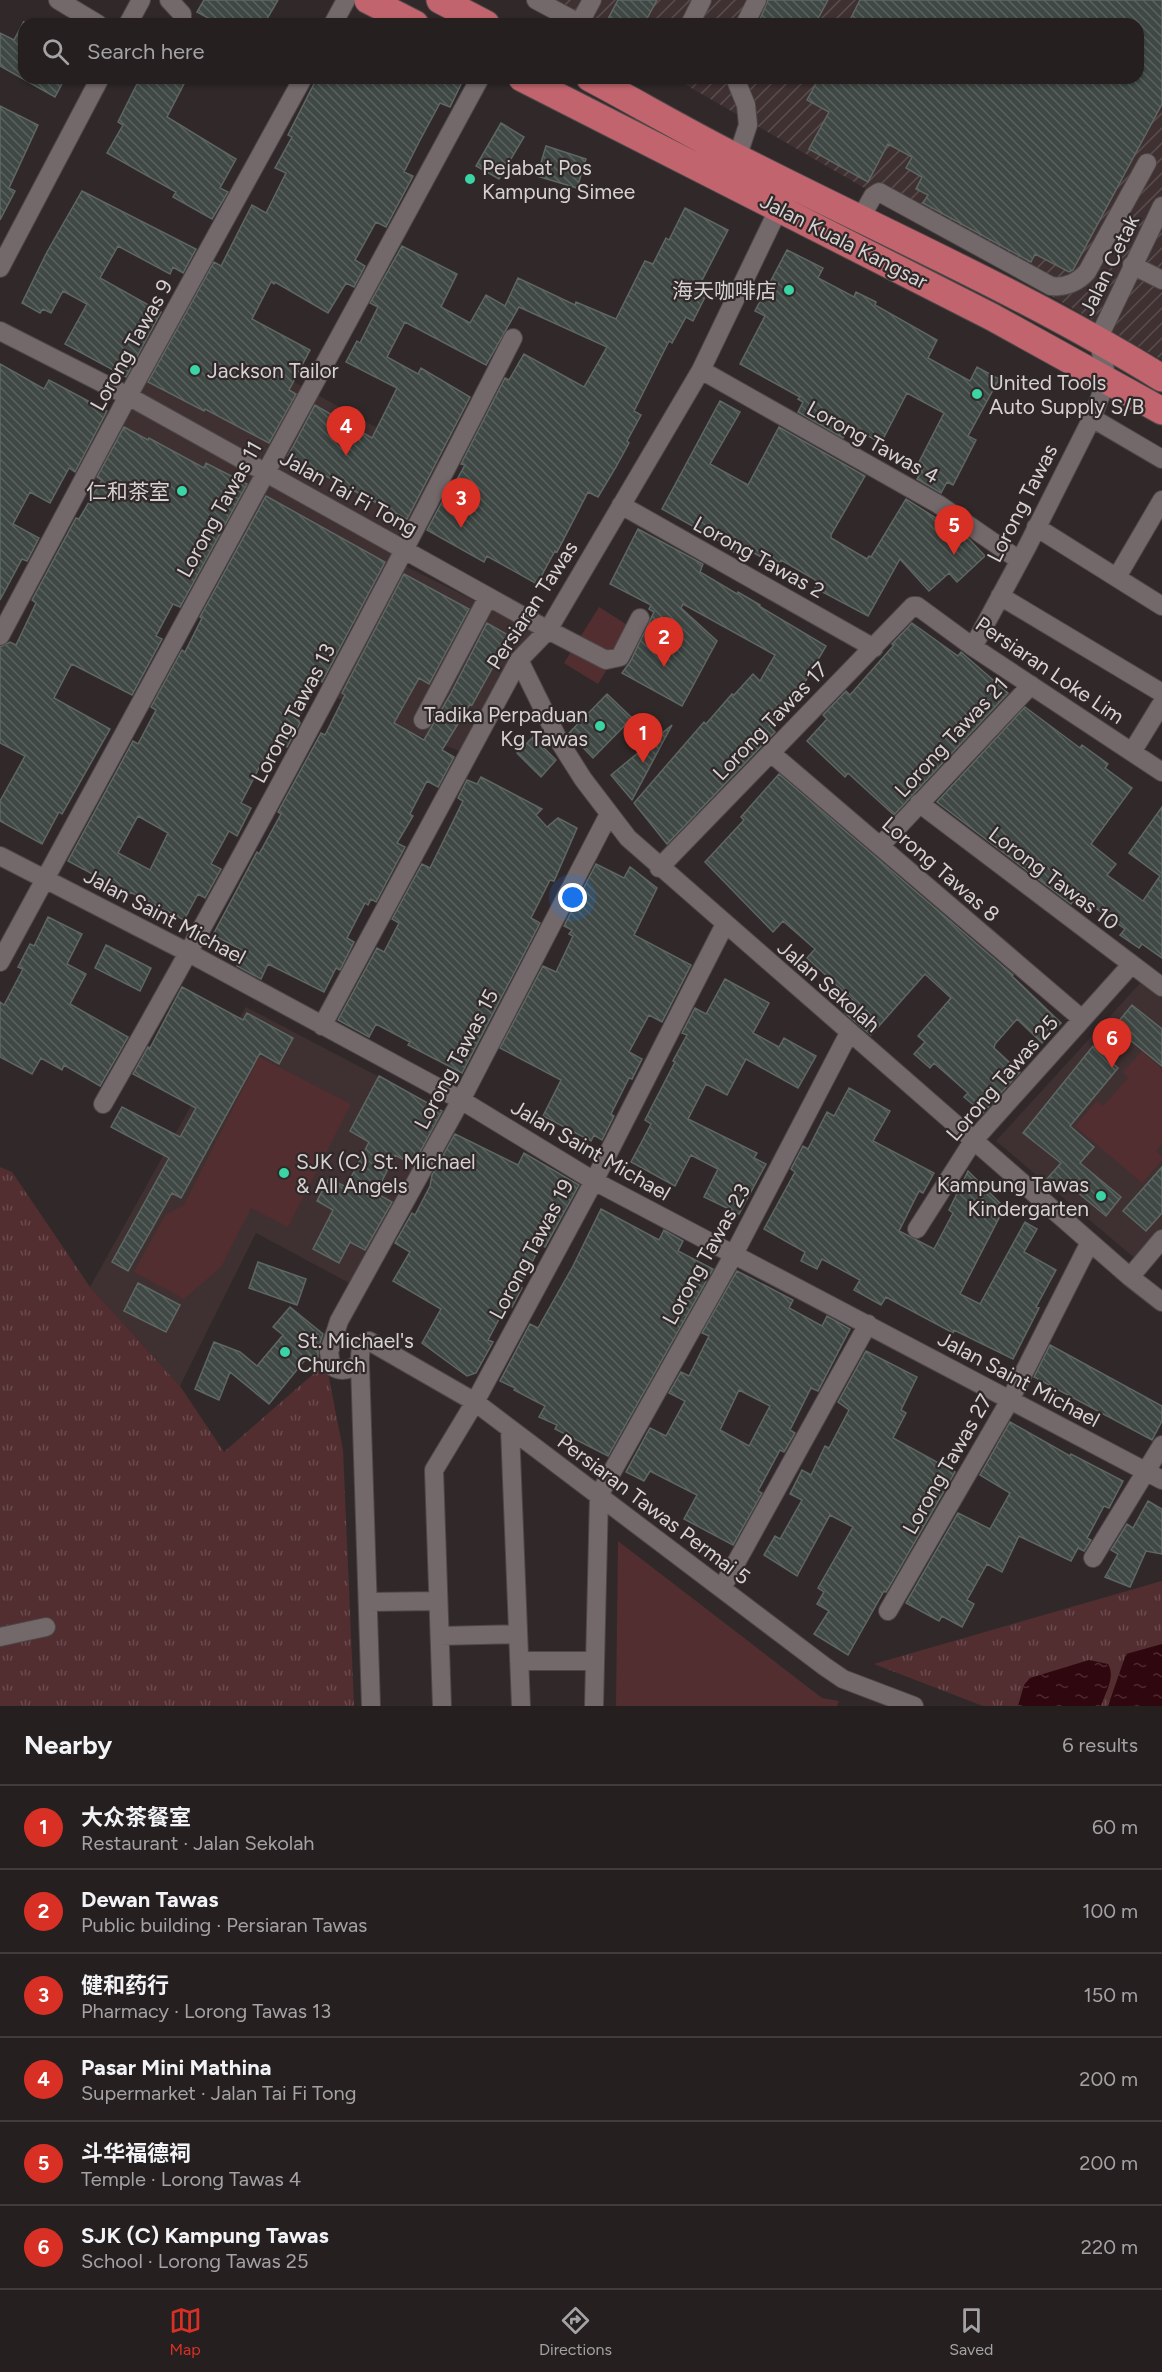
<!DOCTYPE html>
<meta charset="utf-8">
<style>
:root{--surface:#251f1f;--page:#312c2c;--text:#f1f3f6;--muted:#a3a2a4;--line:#423d3d;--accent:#d93025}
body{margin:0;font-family:Figtree,"Noto Sans SC",sans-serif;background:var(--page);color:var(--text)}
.you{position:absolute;left:573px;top:898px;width:21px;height:21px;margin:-15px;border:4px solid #fff;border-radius:50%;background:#1a73e8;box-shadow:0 0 0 9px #1a73e833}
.badge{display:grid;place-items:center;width:39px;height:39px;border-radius:50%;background:var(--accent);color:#fff;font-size:20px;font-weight:700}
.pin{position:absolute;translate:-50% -50px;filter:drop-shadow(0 2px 3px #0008)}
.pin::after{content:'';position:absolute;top:32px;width:21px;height:18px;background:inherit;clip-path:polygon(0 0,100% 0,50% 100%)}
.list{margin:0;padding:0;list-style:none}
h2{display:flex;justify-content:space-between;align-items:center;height:78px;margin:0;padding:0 24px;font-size:26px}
h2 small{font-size:20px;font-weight:400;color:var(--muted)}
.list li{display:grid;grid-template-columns:39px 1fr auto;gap:18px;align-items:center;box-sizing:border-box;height:84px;padding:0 24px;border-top:2px solid var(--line)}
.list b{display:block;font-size:22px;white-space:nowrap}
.list p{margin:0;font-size:20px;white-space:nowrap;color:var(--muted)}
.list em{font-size:20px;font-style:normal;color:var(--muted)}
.icon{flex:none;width:33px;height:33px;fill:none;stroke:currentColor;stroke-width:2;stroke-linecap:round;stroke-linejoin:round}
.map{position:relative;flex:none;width:1162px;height:1706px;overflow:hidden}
.search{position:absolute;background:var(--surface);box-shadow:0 2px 4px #0004;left:18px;right:18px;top:18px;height:66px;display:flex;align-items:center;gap:15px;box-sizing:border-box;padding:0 21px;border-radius:18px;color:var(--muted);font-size:22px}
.sheet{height:582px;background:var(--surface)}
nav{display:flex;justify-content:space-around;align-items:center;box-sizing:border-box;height:84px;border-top:2px solid var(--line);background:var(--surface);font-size:16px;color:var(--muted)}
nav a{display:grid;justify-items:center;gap:3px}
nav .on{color:var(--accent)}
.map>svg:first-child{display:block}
.built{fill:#3f3031}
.industrial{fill:url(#industrial-furrows)}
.grass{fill:url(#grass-tufts)}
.park{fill:#522e31}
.water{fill:url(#water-ripples)}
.building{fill:url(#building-back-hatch);stroke:#5e6763;stroke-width:1.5;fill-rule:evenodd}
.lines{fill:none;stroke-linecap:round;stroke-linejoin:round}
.minor-casing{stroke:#4e4748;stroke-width:20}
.highway-casing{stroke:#4e4748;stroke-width:29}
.minor{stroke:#73696a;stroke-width:18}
.highway{stroke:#c1646d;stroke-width:27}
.poi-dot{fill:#3ad4a5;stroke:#312929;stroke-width:2}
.labels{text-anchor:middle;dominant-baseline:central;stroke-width:4.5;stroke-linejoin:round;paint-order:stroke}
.poi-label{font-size:21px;fill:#d7d2d2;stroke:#312929;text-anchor:start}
.street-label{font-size:21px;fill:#d7d2d2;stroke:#312929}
</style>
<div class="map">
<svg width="1162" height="1706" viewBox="0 0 1162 1706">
<defs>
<pattern id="industrial-furrows" width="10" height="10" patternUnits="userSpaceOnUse" patternTransform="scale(1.5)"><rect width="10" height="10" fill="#3f3031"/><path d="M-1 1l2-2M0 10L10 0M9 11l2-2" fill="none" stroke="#5a4d4e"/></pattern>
<pattern id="grass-tufts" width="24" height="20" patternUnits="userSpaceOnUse" patternTransform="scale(1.5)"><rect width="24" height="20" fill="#522e31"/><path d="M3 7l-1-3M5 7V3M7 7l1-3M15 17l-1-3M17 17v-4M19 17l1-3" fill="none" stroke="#6a4b4e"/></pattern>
<pattern id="water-ripples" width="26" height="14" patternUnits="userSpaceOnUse" patternTransform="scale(1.5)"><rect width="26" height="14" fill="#2f070e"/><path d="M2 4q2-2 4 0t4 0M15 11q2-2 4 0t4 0" fill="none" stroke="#4c2a30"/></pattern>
<pattern id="building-back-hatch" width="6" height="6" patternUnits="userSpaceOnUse" patternTransform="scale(1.5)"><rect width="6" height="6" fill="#3f4844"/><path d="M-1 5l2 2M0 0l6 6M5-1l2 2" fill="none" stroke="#5a625e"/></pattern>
</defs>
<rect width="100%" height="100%" fill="#312929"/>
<path class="built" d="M173 315 448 467 397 562 535 631 520 645 462 752 394 726 332 695 361 628 86 475Z
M1143 980 1162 994V1230L1137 1260 996 1141Z
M246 1007 448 1113 351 1284 256 1233 180 1386 90 1287Z"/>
<path class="industrial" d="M538 0H1162V360L674 78H1138V24H580Z"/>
<path class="grass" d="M0 1167 12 1172 90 1287 180 1386 224 1452 326 1363 343 1450 354 1706H0Z
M1162 1581V1706H983L874 1664Z"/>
<path class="park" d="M599 607 632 628 598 684 564 663Z
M1142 1051 1162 1069V1144L1156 1151 1162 1156V1160L1142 1183 1075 1126 1097 1101 1103 1106 1128 1078 1123 1072Z
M259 1057 351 1104 288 1227 251 1208 221 1267 184 1299 134 1272 165 1215 184 1205Z
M618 1541 822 1698 839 1701 837 1706H616Z"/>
<path class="water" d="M1162 1644V1706H1108L1126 1654Z
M1089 1660 1108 1664C1116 1677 1105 1693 1101 1706H1018L1024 1685 1030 1678Z"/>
<path class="building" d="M204 0H278L264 24H219L197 12Z
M618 0H657L644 24H617L608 19Z
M768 0H828L815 24H758Z
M860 0H1162V104L1073 270 1069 272 1035 254 1031 262 923 203 928 195 916 189 922 177 906 168 912 157 888 144 868 182 809 149 829 112 807 100 819 78H1138V24H848Z
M24 21V78H65L55 97 0 66V33L14 40Z
M140 78H187L167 117 236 159 220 188 228 192 212 219 173 197 176 192 107 153 123 125 118 122Z
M317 78H464L450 107 440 103 419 142 404 172 413 176 386 227 376 222 355 260 365 266 354 287 346 283 328 313 275 282 274 284 271 282 252 319 310 350 289 390 296 394 269 443 205 409 204 411 148 382 214 262 221 266 252 205 266 213 286 173 275 168 292 137 288 135Z
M0 106 38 125 9 188 15 191 0 220Z
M501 123 524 137 499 179 476 166Z
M546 146 586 159 577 188 537 176Z
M82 191 196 249 183 273 173 267 170 274 118 246 100 278 161 312 126 377 65 344 87 304 63 291 51 313 43 309 40 313 22 303 47 252Z
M685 208 728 230 698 288 707 293 693 321 686 317 672 343 669 341 634 411 641 415 627 441 629 443 616 467 598 497 588 492 557 552 555 551 537 584 487 556 484 562 427 530 444 498 446 499 465 465 461 464 505 378 509 380 524 354 584 387 607 347 519 307 486 365 405 322 387 357 418 374 421 368 470 397 407 519 288 456 315 405 372 438 397 388 346 362 357 341 360 343 378 307 370 303 402 246 457 274 441 307 470 323 486 295 505 306 518 278 575 305 576 302 616 319 645 261 653 264 666 238 669 240Z
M787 250 823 268 818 278 854 297 856 292 876 302 875 305 937 340 928 358 970 381 977 367 999 379 968 436 976 440 953 485 947 482 941 493 917 479 923 469 917 466 944 413 907 393 881 443 850 426 843 438 798 412 803 402 798 399 800 397 740 364 765 316 755 311Z
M0 364 44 389 49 380 107 411 75 472 69 468 50 503 30 492 13 524 39 538 27 561 22 559 0 600Z
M720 401 740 412 710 464 748 485 779 427 865 476 831 535V538L867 559 869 556 871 557 906 499 969 539 985 556 957 582 949 573 929 591 900 559 868 616 815 588 819 582 781 560 777 566 747 549 742 557 722 545 723 543 662 509Z
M124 427 148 440 149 438 204 468 206 463 247 484 180 607 173 604 156 636 162 639 132 695 72 664 70 667 54 698 110 729 62 814 59 812 42 844 0 821V801L25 756 0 743V647L10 642 16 645 36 603 32 600 76 518 79 519 102 480 97 477Z
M266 496 385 562 322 682 319 680 298 719 300 723 287 747 276 741 260 766 241 803 251 808 237 836 229 831 211 864 221 869 205 898 198 894 184 920 130 892 127 899 97 884 100 878 68 861 133 741 138 744 156 710 151 707 182 650 185 652 202 618 200 617ZM138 816 168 833 150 870 118 853Z
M638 529 703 564 700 572 737 594 738 592 760 605 759 606 826 646 798 694 769 726 775 732 667 844 634 803 704 722 706 724 732 694 734 695 753 674 760 681 775 655 683 604 681 608 717 641 682 706 622 673 630 662 654 612 649 609 651 605 610 584Z
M404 574 469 609 429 684 419 678 394 723 424 740 450 695 487 623 510 636 472 705 470 704 442 750 454 757 438 787 427 781 410 814 413 816 397 843 405 847 376 902 371 899 368 905 365 903 347 938 354 942 340 970 336 968 324 992 268 964 261 979 237 966 244 951 213 935 257 852 259 854 281 814 278 812 321 733 325 735 345 695 342 693Z
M912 623 958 656 961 652 1008 693 894 815 848 773 845 777 807 741 827 719 823 715 846 691 850 695 894 645 892 644Z
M607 694 632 718 593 758 569 733Z
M1025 707 1080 748 1082 745 1108 764 1105 768 1132 788 1091 844 1116 864 1107 875 1143 901 1160 876 1129 853 1162 807V958L1142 944 1139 948 1120 935 1125 929 1087 902 1082 908 1073 901 1071 904 937 802Z
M672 725 632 800 611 775Z
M533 737 556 760 541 777 517 753Z
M779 774 1013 975 1012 976 1061 1023 1042 1043 1017 1019 995 1044 994 1048 1020 1072 983 1113 964 1097 968 1093 934 1063 930 1068 914 1054 925 1042 918 1036 951 998 925 974 871 1035 845 1013 855 1002 807 958 815 949 783 921 773 932 705 862 744 820 741 817Z
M481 777 542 809 536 815 547 827 558 818 577 828 554 881 550 880 531 918 540 923 462 1073 408 1045 410 1042 376 1024 369 1037 338 1020 377 948 384 952 399 923 392 919 422 864 430 868 463 801 458 798 467 780 477 784Z
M596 864 624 878 630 867 657 888 634 935 691 965 662 1022 649 1015 629 1052 642 1059 632 1079 629 1078 611 1114 614 1116 602 1140 594 1135 591 1141 543 1116 561 1080 500 1048 543 966 556 972 573 936 569 934 572 930 564 926Z
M48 917 82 934 67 964 86 974 70 1004 128 1037 100 1086 64 1065 62 1070 41 1058 32 1074 0 1057V1002L4 1005 23 969 18 967 30 944 34 946Z
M106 945 151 968 140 991 95 968Z
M725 979 769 1003 753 1033 779 1047 784 1038 816 1056 798 1088 746 1059 727 1095 706 1084 688 1119 757 1153 754 1158 766 1164 739 1214 704 1197 718 1169 691 1155 675 1186 631 1162 651 1124 645 1120 675 1062 673 1061 687 1035 682 1033 695 1008 706 1014Z
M182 987 243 1020 247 1013 293 1038 279 1064 260 1053 181 1198 172 1193 128 1271 112 1262 169 1158 111 1127 122 1107 180 1137 196 1108 133 1074 148 1047 150 1048Z
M1132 1005 1162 1029V1066L1114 1027Z
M1093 1046 1118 1068 1070 1126 1094 1147 1080 1163 1121 1197 1106 1216 1065 1182 1058 1190 1046 1180 1061 1163 1023 1133Z
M379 1076 442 1111 413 1165 395 1155 376 1193 392 1202 365 1250 350 1242 339 1263 313 1249 333 1210 317 1201 329 1178 346 1187 369 1142 350 1131Z
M849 1088 890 1111 873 1141 934 1173 923 1193 919 1191 899 1231 934 1249 953 1213 949 1210 968 1171 1000 1203 996 1209 1002 1212 960 1294 980 1304 1025 1222 1037 1229 1024 1252 1056 1270 1036 1307 1039 1308 1013 1359 954 1330 953 1333 886 1297 881 1305 854 1290 860 1280 822 1259 817 1269 801 1261 805 1252 764 1229 795 1172 791 1169 803 1146 808 1149 827 1112 834 1116Z
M455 1134 518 1165 524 1153 579 1185 545 1247 541 1245 519 1287 522 1288 512 1307 507 1304 488 1340 493 1342 476 1373 467 1376 422 1343 441 1309 393 1281 410 1252 395 1243 412 1213 415 1215 430 1186 432 1175Z
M1162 1167V1213L1146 1231 1123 1211Z
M601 1209 659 1240 664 1230 683 1241 678 1251 713 1269 608 1456 555 1429 557 1425 539 1417 545 1406 514 1390 515 1388 500 1381 530 1324 538 1328 572 1268Z
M258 1262 306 1279 297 1305 249 1288Z
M737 1271 793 1300 789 1308 822 1326 827 1316 850 1329 818 1391 811 1388 790 1430 795 1433 784 1452 780 1450 758 1491 762 1493 733 1545 684 1519 697 1495 650 1471 644 1481 626 1472 650 1428 666 1436 685 1401 669 1393 681 1372 689 1376 709 1336 702 1333ZM739 1390 770 1406 749 1446 720 1430Z
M138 1283 180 1305 166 1332 124 1311Z
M290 1307 323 1334 318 1349V1357L316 1360 309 1355 269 1404 230 1372 219 1400 195 1389 214 1342 240 1352 257 1366 283 1335 273 1327Z
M1050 1345 1162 1406V1421L1152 1440 1034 1377Z
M866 1351 917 1377 901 1410 906 1413 893 1438 955 1472 886 1592 884 1591 848 1655 814 1634 829 1611 817 1604 824 1592 818 1588 853 1527 830 1515 797 1576 764 1555 775 1536 780 1539 802 1500 790 1494 802 1470 811 1475 825 1446 829 1448 849 1410 838 1402Z
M1010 1422 1070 1456 1071 1454 1123 1481 1109 1508 1104 1506 1087 1538 1091 1540 1084 1551 1078 1548 1071 1561 1019 1536 1002 1572 987 1564 967 1600 974 1604 962 1627 942 1616 939 1621 906 1603 958 1513 990 1529 1010 1493 980 1475Z
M1148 1501 1162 1509V1554L1146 1551 1130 1587 1105 1577 1118 1554 1111 1550 1127 1524 1133 1528Z"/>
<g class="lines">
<g class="minor-casing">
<path id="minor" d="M58 0 98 24
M169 0 182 14V24
M536 0 579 23
M128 24 141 0
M333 24 346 0
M579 24 592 0
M690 24 702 0
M745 24 757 0
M735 78 746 105 748 125 737 158
M860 219 873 196 879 192 1051 286C1065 288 1078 282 1087 272L1147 163
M1132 265 1162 280
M0 268 100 78
M0 331 128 396 548 630 606 660 620 657 640 618
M701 370 938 504 1019 560
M1092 418 1162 459
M621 505 874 648
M1036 527 1162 606
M1117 577 1162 500
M1000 596 1162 693
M0 636 128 396 303 78
M973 647 1027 547 1092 418 1107 379 1098 339 1162 206
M519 660 559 741 583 779 628 838 1130 1277 1162 1302
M423 720 488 597
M1132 752 1162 703
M771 753 1082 1019
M919 803 1162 987
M609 814 461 1100 339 1321 329 1352 331 1365C341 1374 349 1369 360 1364 360 1355 359 1344 369 1341L475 1402 824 1666 843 1679 914 1706
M880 846 1031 685
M0 856 189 953 461 1100 594 1181 1162 1480
M659 868 913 606H917L973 647 1162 772
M0 962 480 78
M322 1026 519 660 548 630 701 370 779 208
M103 1104C247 852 382 596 513 338
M917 1229 973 1141 1131 965
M1130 1277 1162 1239
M360 1364 371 1706
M510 1429 521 1706
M1093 1558 1162 1445
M722 1588 868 1324
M368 1602 438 1601
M888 1611 1010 1400 1090 1242
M440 1636 518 1634
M0 1637 46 1627
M519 1661H595
M442 1706 434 1470 475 1402 594 1181 725 924
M594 1706 599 1495 734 1254 849 1033"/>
</g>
<g class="highway-casing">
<path id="highway" d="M368 0 415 24
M440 0 486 24
M522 78 992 317 1162 411
M590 78C639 104 688 133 738 158 880 231 1026 294 1162 378"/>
</g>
<use href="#minor" class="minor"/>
<use href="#highway" class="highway"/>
</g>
<g class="poi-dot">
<circle cx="470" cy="179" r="6"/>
<circle cx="789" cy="290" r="6"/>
<circle cx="195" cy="370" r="6"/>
<circle cx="977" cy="394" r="6"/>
<circle cx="182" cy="491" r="6"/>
<circle cx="600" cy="726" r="6"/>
<circle cx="284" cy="1173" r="6"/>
<circle cx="1101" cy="1196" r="6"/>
<circle cx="285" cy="1352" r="6"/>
</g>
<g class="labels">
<g class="poi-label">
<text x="482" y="167">Pejabat Pos<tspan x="482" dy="24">Kampung Simee</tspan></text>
<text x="777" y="290" text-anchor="end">海天咖啡店</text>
<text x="207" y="370">Jackson Tailor</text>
<text x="989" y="382">United Tools<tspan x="989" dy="24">Auto Supply S/B</tspan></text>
<text x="170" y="491" text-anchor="end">仁和茶室</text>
<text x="588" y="714" text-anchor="end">Tadika Perpaduan<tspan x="588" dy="24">Kg Tawas</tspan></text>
<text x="296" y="1161">SJK (C) St. Michael<tspan x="296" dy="24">&amp; All Angels</tspan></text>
<text x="1089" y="1184" text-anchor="end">Kampung Tawas<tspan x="1089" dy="24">Kindergarten</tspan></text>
<text x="297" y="1340">St. Michael's<tspan x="297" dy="24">Church</tspan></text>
</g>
<g class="street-label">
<text transform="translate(844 241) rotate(27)">Jalan Kuala Kangsar</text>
<text transform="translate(1109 265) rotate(-64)">Jalan Cetak</text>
<text transform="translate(131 345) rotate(-61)">Lorong Tawas 9</text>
<text transform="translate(873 442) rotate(29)">Lorong Tawas 4</text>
<text transform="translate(349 493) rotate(29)">Jalan Tai Fi Tong</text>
<text transform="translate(1022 503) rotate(-63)">Lorong Tawas</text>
<text transform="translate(219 509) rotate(-61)">Lorong Tawas 11</text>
<text transform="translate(759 557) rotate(29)">Lorong Tawas 2</text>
<text transform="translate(532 605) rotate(-57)">Persiaran Tawas</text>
<text transform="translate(1050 670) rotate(34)">Persiaran Loke Lim</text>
<text transform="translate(293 713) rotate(-62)">Lorong Tawas 13</text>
<text transform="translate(770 721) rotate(-46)">Lorong Tawas 17</text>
<text transform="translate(951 737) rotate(-47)">Lorong Tawas 21</text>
<text transform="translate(941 869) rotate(41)">Lorong Tawas 8</text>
<text transform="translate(1054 878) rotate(37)">Lorong Tawas 10</text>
<text transform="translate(165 916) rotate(28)">Jalan Saint Michael</text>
<text transform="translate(829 986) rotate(41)">Jalan Sekolah</text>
<text transform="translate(456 1059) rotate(-62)">Lorong Tawas 15</text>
<text transform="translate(1002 1078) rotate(-49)">Lorong Tawas 25</text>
<text transform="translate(591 1150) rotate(30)">Jalan Saint Michael</text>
<text transform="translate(531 1249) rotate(-62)">Lorong Tawas 19</text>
<text transform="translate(706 1254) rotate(-61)">Lorong Tawas 23</text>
<text transform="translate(1019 1379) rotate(28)">Jalan Saint Michael</text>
<text transform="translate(947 1464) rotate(-60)">Lorong Tawas 27</text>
<text transform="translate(654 1509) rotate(37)">Persiaran Tawas Permai 5</text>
</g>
</g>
</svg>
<div class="you"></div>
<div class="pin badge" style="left:643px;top:763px">1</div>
<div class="pin badge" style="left:664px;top:667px">2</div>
<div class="pin badge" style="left:461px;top:528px">3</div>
<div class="pin badge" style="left:346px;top:456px">4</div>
<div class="pin badge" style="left:954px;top:555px">5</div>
<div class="pin badge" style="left:1112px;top:1068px">6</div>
<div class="search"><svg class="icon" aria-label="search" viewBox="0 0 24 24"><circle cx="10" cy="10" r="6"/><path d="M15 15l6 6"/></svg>Search here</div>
</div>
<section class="sheet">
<h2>Nearby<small>6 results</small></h2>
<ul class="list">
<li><span class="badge">1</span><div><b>大众茶餐室</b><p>Restaurant · Jalan Sekolah</p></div><em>60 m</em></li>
<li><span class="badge">2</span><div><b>Dewan Tawas</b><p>Public building · Persiaran Tawas</p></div><em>100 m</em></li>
<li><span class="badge">3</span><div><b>健和药行</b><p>Pharmacy · Lorong Tawas 13</p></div><em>150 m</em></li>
<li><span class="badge">4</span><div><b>Pasar Mini Mathina</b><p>Supermarket · Jalan Tai Fi Tong</p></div><em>200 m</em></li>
<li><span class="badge">5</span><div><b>斗华福德祠</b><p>Temple · Lorong Tawas 4</p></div><em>200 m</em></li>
<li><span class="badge">6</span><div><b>SJK (C) Kampung Tawas</b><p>School · Lorong Tawas 25</p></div><em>220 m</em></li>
</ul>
</section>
<nav>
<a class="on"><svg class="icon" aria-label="map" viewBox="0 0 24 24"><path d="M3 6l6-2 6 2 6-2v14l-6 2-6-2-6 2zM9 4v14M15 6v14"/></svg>Map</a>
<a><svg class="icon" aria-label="directions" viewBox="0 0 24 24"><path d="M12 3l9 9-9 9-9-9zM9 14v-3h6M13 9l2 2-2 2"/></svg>Directions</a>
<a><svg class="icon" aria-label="saved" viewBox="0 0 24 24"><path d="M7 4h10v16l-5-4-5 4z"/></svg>Saved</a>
</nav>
